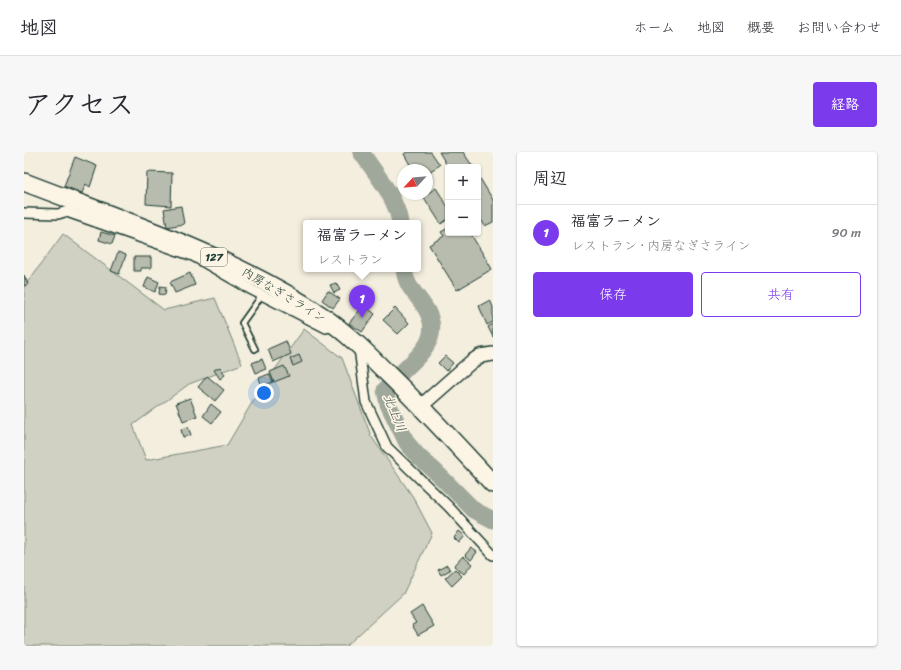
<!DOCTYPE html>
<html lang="ja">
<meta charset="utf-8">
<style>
:root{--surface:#fff;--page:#f7f7f7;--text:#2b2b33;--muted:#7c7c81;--line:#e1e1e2;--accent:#7c3aed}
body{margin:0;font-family:Sriracha,"Klee One",sans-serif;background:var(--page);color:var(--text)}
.controls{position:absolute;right:12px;top:12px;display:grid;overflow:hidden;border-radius:4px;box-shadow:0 1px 3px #0004}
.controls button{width:36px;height:36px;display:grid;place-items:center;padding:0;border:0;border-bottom:1px solid var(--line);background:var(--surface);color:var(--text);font:20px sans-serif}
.compass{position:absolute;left:373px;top:12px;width:36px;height:36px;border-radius:50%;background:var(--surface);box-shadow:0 1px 3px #0004;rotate:244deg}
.you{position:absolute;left:240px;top:241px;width:14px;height:14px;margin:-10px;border:3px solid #fff;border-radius:50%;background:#1a73e8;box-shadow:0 0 0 6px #1a73e833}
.badge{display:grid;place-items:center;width:26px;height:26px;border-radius:50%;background:var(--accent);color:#fff;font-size:13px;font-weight:700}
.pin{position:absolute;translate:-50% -33px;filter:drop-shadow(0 1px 2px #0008)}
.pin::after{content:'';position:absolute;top:21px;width:14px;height:12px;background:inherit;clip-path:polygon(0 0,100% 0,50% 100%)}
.popup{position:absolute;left:279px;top:68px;width:118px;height:52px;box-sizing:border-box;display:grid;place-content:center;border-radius:4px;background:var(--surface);filter:drop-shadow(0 1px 3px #0005);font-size:13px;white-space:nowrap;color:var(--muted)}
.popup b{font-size:15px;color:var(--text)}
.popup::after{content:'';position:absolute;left:50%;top:100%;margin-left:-8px;border:8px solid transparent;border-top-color:var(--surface)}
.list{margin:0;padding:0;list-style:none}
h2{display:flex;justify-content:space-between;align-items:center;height:52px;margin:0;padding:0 16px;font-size:17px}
h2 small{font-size:13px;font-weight:400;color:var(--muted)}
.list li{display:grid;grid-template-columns:26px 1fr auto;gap:12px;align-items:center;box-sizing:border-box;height:56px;padding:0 16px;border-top:1px solid var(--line)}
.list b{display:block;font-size:15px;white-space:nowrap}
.list p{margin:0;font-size:13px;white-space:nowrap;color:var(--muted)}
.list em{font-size:13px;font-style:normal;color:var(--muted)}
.actions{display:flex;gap:8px;padding:12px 16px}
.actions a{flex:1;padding:9px 0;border:1px solid var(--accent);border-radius:4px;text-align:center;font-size:14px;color:var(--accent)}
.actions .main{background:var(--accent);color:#fff}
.map{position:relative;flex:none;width:469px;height:494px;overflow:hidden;border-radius:4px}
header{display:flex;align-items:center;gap:24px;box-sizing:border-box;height:56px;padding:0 20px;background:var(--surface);border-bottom:1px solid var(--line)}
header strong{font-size:19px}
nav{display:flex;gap:22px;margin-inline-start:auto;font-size:14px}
.intro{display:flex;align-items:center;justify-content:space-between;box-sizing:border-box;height:96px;padding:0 24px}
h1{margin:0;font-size:28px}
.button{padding:10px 18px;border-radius:4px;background:var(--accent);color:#fff;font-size:14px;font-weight:700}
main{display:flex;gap:24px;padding:0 24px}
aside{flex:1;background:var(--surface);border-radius:4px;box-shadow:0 1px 3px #0004}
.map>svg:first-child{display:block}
.green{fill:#d0d1c2;stroke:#78877b}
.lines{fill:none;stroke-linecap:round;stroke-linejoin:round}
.river{stroke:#a0a89b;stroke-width:17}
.building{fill:#b8bcae;stroke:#1f3d34}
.lane-casing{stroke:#1f3d34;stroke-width:8}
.street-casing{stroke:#1f3d34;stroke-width:12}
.secondary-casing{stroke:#1f3d34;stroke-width:16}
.highway-casing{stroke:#1f3d34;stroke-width:20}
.lane{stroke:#fcf5e5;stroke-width:4.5}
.street{stroke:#fcf5e5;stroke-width:9}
.secondary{stroke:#fcf5e5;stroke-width:13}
.highway{stroke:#fcf5e5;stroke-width:17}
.labels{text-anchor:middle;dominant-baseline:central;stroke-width:3.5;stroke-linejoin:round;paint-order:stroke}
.shield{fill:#fcf5e5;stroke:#617469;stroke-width:1}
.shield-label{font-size:11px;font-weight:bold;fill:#1f3d34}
.street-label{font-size:12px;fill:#1f3d34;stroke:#fcf5e5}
.water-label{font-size:13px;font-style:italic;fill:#465d53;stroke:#fcf5e5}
</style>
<header>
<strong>地図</strong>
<nav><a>ホーム</a><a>地図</a><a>概要</a><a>お問い合わせ</a></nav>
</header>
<div class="intro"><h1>アクセス</h1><a class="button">経路</a></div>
<main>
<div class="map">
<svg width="469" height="494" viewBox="0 0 469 494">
<rect width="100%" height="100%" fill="#f3eede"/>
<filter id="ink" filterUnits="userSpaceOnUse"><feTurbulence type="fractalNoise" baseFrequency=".025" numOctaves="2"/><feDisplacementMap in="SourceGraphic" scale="8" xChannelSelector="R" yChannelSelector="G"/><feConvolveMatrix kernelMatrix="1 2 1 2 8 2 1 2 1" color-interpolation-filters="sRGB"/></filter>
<g filter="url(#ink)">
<path class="green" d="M39 82 140 158 191 146 218 212 165 232 109 273 122 308 203 293 232 244 280 177 318 206 347 284 389 345 408 381 379 442 322 494H0V135Z"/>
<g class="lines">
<path class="river" d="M337 0C351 21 373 46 376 71
M380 117C382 135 391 140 400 154 426 192 380 212 361 238L364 252 383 291 395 305 411 319 450 358 469 368"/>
</g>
<path class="building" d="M383 0H407L416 13 403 21V18H389L380 2Z
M415 0H439L449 15H424Z
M51 5 73 14 66 35 62 32 58 41 40 34Z
M123 20 148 21 147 54 122 52Z
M454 23 469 48V70L461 74 454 63Z
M412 36 424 55V67L417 72 399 44Z
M157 54 160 72 143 75 140 57Z
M424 76V81H450L448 84 468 117 433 138 405 93 420 84 417 80Z
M77 80 91 84 88 92 75 88Z
M94 100 102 103 95 122 87 119Z
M110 105H127V116H117V119H110Z
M166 121 171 133 151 141 146 130Z
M0 123 4 132 0 134Z
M124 125 135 130 131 140 120 135Z
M312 131 316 138 310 141 306 133Z
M136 134 142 135 141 143 135 142Z
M304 139 316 147 309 156 298 148Z
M466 148 469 155V170L463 173 455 154Z
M340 153 351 162 338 180 325 171Z
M371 156 385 171 374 182 359 168Z
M469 172V185L464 175Z
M262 189 267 202 249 210 244 197Z
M275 203 278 210 269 214 266 207Z
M421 204 429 211 422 219 414 211Z
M238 207 242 217 232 221 228 211Z
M260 214 265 224 250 230 246 220Z
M196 215 201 223 196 227 190 218Z
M245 222 249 230 238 234 235 226Z
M183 224 200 238 191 249 174 235Z
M166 246 173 264 159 269 152 251Z
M187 252 197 260 188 271 179 264Z
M164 275 167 283 159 285 157 277Z
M435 379 441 384 435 391 430 386Z
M447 396 453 400 447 408 441 403Z
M439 404 448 412 440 422 430 414Z
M423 413 426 418 417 423 414 418Z
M431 417 438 424 428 434 421 426Z
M398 454 410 474 394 483 388 473 392 471 386 462Z"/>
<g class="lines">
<g class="lane-casing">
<path id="lane" d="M231 197 218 171 238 143"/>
</g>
<g class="street-casing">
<path id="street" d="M43 60 169 104 228 138 302 176 306 175
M0 61 34 62 47 58
M335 196 342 250 363 295 424 354 469 403"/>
</g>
<g class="secondary-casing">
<path id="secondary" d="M397 254 447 210 456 204 469 202"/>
</g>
<g class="highway-casing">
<path id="highway" d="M0 30C101 69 206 103 297 163 322 180 343 201 365 223 401 258 435 295 469 332"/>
</g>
<use href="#lane" class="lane"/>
<use href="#street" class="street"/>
<use href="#secondary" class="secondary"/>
<use href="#highway" class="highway"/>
</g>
</g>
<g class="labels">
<rect class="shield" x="177" y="96" width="26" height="18" rx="3"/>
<g class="shield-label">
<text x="190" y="105">127</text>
</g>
<g class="street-label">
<text transform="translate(260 143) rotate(31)">内房なぎさライン</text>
</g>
<g class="water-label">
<text transform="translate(371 261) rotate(68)">北上川</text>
</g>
</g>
</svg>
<div class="controls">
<button>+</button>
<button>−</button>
</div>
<svg class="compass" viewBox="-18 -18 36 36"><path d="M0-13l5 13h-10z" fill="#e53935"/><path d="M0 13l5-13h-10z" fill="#7c7c81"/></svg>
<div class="you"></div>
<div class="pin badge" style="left:338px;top:166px">1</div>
<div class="popup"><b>福富ラーメン</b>レストラン</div>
</div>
<aside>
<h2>周辺<small></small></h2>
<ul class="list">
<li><span class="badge">1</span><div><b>福富ラーメン</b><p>レストラン · 内房なぎさライン</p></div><em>90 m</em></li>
</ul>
<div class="actions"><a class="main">保存</a><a>共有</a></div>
</aside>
</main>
